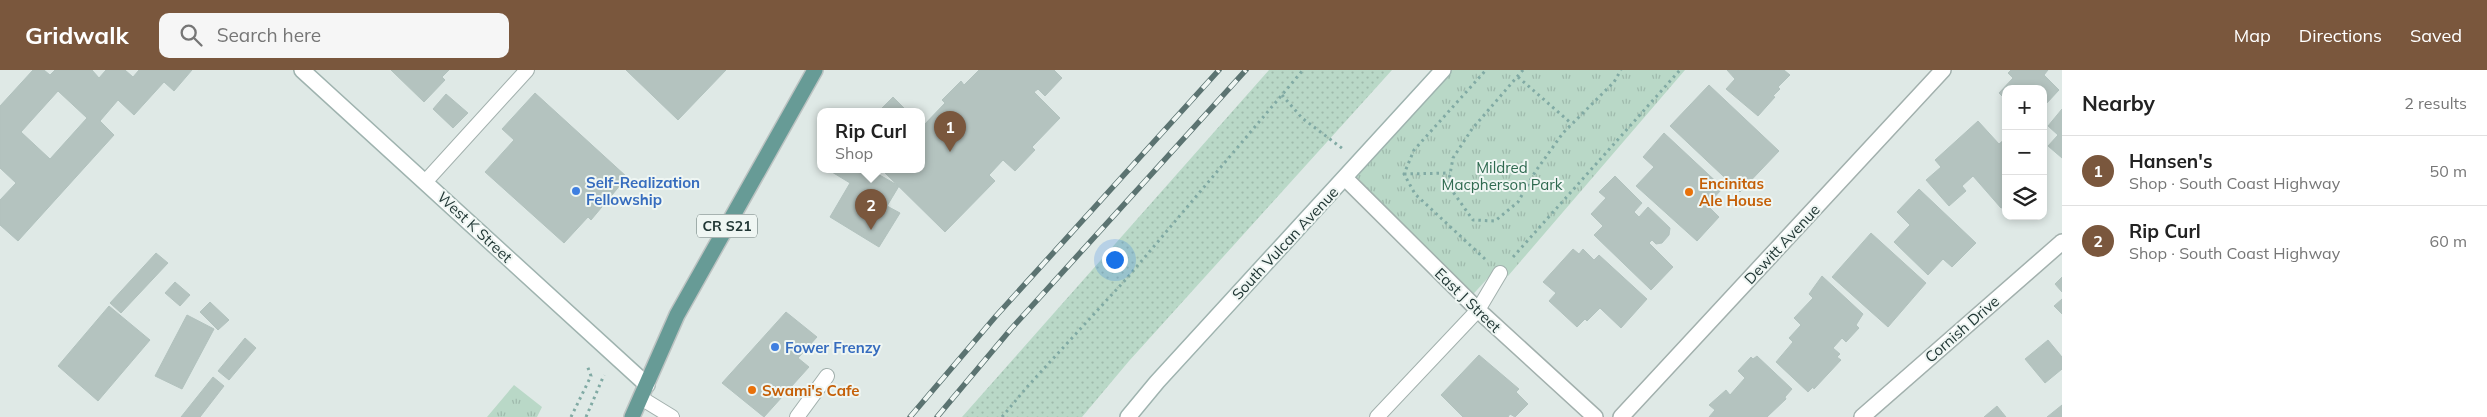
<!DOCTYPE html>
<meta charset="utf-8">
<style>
:root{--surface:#fff;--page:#f6f6f6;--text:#222;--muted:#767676;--line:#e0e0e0;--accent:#7a573d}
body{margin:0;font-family:Mulish,sans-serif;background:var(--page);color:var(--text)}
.controls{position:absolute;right:15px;top:15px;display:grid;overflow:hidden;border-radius:10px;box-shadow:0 2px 8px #0003}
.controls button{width:45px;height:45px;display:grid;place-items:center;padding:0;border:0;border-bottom:1px solid var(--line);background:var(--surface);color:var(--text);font:25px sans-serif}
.you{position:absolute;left:1114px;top:189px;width:18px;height:18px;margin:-12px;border:4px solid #fff;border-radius:50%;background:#1a73e8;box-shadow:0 0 0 8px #1a73e833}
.badge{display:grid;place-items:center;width:32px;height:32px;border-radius:50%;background:var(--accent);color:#fff;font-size:16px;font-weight:700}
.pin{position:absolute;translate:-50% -41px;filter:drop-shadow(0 1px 2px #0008)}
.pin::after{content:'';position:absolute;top:26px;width:18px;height:15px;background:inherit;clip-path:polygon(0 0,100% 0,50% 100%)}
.popup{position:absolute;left:817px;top:38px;width:108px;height:65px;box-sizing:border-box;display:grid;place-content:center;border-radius:10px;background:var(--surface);filter:drop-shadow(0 1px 4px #0005);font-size:16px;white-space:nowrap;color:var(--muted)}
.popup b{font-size:19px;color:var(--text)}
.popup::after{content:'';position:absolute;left:50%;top:100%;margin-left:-10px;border:10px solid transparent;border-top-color:var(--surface)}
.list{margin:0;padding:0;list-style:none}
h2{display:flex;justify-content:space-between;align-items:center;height:65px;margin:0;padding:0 20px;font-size:21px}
h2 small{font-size:16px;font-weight:400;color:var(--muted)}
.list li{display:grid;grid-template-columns:32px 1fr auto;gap:15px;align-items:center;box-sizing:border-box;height:70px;padding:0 20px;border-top:1px solid var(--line)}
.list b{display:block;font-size:19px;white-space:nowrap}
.list p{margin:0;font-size:16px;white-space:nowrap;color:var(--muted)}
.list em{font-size:16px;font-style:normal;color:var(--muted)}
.icon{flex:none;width:28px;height:28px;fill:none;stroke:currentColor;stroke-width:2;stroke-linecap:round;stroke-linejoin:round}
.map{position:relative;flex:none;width:2062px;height:347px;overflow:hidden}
header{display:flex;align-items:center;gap:30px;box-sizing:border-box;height:70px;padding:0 25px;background:var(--accent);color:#fff}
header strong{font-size:24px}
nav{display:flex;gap:28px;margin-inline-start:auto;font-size:18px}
.search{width:350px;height:45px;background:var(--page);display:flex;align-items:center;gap:12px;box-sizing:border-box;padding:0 18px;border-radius:10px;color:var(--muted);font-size:19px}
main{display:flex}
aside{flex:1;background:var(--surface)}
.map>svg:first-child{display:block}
.grass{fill:url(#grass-dots)}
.park{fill:url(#park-tufts)}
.building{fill:#b4c3bf;stroke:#b2c2be;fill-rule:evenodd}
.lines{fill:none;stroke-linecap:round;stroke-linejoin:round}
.service-casing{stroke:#a2b0ad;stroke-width:16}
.minor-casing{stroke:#a2b0ad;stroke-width:18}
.tertiary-casing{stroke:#a2b0ad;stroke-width:18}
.secondary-casing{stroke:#9fb3af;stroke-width:18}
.primary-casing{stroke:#bcc3c2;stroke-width:18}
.path{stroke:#81aaa4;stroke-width:3;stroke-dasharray:2.5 4;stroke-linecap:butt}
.service{stroke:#fff;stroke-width:14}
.minor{stroke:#fff;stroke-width:15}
.tertiary{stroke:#fff;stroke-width:15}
.secondary{stroke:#fff;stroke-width:15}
.primary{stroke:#679b96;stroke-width:15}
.rail-casing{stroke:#5b7371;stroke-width:5.5}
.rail{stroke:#eff6f3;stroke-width:4;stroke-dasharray:11;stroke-linecap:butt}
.shop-dot{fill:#3f7fe0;stroke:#eff6f3;stroke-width:2}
.food-dot{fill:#e8710a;stroke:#eff6f3;stroke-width:2}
.labels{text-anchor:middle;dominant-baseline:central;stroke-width:4;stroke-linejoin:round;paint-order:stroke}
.shield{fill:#eff6f3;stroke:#5f706e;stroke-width:1}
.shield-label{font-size:14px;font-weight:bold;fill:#213735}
.park-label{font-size:15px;fill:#2f6a50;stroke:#eff6f3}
.shop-label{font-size:15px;font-weight:bold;fill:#366cbe;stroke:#eff6f3;text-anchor:start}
.food-label{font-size:15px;font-weight:bold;fill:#c56008;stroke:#eff6f3;text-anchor:start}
.street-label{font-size:15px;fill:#213735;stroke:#eff6f3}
</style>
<header>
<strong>Gridwalk</strong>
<div class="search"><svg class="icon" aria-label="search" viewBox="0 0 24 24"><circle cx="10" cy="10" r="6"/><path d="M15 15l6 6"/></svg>Search here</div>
<nav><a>Map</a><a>Directions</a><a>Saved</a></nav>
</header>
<main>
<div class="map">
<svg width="2062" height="347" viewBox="0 0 2062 347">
<defs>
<pattern id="grass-dots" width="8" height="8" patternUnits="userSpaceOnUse" patternTransform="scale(1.25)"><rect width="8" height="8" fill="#b9d8c7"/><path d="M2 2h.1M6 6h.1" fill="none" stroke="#9fbaac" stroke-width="1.8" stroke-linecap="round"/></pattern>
<pattern id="park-tufts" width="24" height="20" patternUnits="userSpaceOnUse" patternTransform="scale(1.25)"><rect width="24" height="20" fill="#b9d8c7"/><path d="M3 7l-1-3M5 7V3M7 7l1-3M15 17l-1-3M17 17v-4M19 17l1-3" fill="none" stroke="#9fbaac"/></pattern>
</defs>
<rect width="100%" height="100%" fill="#dfe9e6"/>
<path class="grass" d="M1269 0H1392L1129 291 1082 347H962Z"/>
<path class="park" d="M1441 0H1685L1508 206 1498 197 1466 232 1343 107Z
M514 315 542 337 537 347H487Z"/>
<path class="building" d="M33 0H44L50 5 55 0H92L99 8 106 0H125L133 7 139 0H192L174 21 164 12 134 45 118 30 100 51 114 65 18 171 0 155V130L16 113 0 98V36ZM58 21 87 48 50 89 21 62Z
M391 0H449L442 7 445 10 424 32Z
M626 0H726L678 50Z
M979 0H1054L1062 8 1045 26 1038 19 1034 22 1060 48 1032 77 1035 80 1015 101 1003 90 989 105 995 111 945 162 881 99H921V55L923 56 945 33 942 30 961 11 964 15Z
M1727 0H1784L1790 5 1778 17 1780 19 1773 26 1775 27 1758 46 1726 19 1735 9Z
M2011 0H2048L2044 5 2059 20 2045 35 2043 19H2006V30L1999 23 2013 8 2008 3Z
M1709 15 1779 81 1740 122 1670 56Z
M535 23 627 107 591 150 588 147 564 173 485 102 514 70 502 59Z
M446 24 468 43 453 58 433 39Z
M893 27 907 41H879Z
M2062 39V88L2048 76 2058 65 2048 56Z
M1978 51 1999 74 2006 68V136L2001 138 1973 106 1962 116 1966 121 1949 136 1926 110 1941 97 1935 90Z
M1664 63 1723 118 1707 135 1719 147 1697 171 1636 116 1654 97 1643 87Z
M827 99H879L876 103 899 116 887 136 900 143 879 177 830 147 850 113Z
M1615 106 1642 133 1634 142 1639 147 1648 137 1670 158 1669 165 1662 173 1656 174 1652 170 1649 173 1673 197 1651 220 1594 165 1603 156 1591 144 1606 128 1599 122Z
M1919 119 1976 173 1952 197 1943 189 1928 205 1894 172 1910 155 1897 142Z
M1871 163 1926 213 1888 257 1832 207Z
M1573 179 1579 184 1583 179 1594 190 1599 185 1647 229 1621 258 1600 238 1587 251 1585 249 1577 257 1549 231 1556 223 1543 212Z
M156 183 168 193 121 243 110 233Z
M1822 206 1863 244 1856 255 1859 258 1846 272 1842 268 1833 278 1840 284 1837 287 1841 290 1814 319 1813 317 1808 322 1776 292 1793 272 1789 268 1801 255 1794 248 1813 228 1809 224Z
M2062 207V222L2055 214Z
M175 212 190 225 180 236 165 223Z
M2062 229V244L2054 236Z
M210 232 229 250 218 260 200 242Z
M109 236 150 270 98 331 58 296Z
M786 242 817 267 798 288 809 297 764 347 722 313Z
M187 245 214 259 182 319 155 306Z
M245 268 256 278 229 310 218 301Z
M2048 270 2062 287V299L2045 313 2025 289Z
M1479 285 1519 319 1516 322 1528 334 1515 347 1510 344 1508 347H1463L1441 325Z
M1757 286 1792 319 1785 327 1786 329 1767 347H1709L1715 340 1709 335 1726 320 1730 325 1745 308 1738 301 1751 287 1753 289Z
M213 307 224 316 200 347H181Z
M2062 335V347H2047Z
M1997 336 2006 347H1984Z"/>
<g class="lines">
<g class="service-casing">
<path id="service" d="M426 111 527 0
M641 328 672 347
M797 347 827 306
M1377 347 1478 240 1500 203"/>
</g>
<g class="minor-casing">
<path id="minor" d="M1345 108 1478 240 1595 347
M1621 347 1943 0"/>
</g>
<g class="tertiary-casing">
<path id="tertiary" d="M1862 347 2062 172"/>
</g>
<g class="secondary-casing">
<path id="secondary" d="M302 0 647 315
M1128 347 1157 312 1443 0"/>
</g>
<g class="primary-casing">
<path id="primary" d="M632 347 677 245 815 0"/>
</g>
<path class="path" d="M1523 0 1472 59 1453 88 1448 115 1473 150 1495 151 1518 132 1535 102 1563 63 1614 12 1621 0
M1518 7 1572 54
M1282 25 1302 48 1343 79
M1404 104 1450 103
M1513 187 1680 0
M1485 189 1415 124 1404 104 1414 80 1486 0
M571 347 591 306 587 295
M586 347 604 305
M1002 347 1027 317 1128 207 1303 0"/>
<use href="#service" class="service"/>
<use href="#minor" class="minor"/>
<use href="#tertiary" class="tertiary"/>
<use href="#secondary" class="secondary"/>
<use href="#primary" class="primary"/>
<g class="rail-casing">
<path id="rail" d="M910 347 996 246 1219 0
M937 347 1011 259 1246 0"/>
</g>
<use href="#rail" class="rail"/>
</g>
<g class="shop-dot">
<circle cx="576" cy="121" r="5"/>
<circle cx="775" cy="277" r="5"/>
</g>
<g class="food-dot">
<circle cx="1689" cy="122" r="5"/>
<circle cx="752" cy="320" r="5"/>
</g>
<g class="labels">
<rect class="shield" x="697" y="144.5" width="60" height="23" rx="4"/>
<g class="shield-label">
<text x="727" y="156">CR S21</text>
</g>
<g class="park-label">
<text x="1502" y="97">Mildred<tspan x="1502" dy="17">Macpherson Park</tspan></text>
</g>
<g class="shop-label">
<text x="586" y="112">Self-Realization<tspan x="586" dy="17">Fellowship</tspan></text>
<text x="785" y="277">Fower Frenzy</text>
</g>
<g class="food-label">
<text x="1699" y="113">Encinitas<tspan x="1699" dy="17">Ale House</tspan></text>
<text x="762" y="320">Swami's Cafe</text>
</g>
<g class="street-label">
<text transform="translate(475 157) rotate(43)">West K Street</text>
<text transform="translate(1285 173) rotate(-47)">South Vulcan Avenue</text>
<text transform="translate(1782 174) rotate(-47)">Dewitt Avenue</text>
<text transform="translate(1468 230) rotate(44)">East J Street</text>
<text transform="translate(1962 259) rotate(-41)">Cornish Drive</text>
</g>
</g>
</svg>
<div class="controls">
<button>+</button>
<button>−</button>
<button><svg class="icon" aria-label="layers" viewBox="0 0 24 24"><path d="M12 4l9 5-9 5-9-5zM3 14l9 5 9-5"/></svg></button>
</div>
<div class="you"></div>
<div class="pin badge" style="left:950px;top:82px">1</div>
<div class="pin badge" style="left:871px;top:160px">2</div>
<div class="popup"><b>Rip Curl</b>Shop</div>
</div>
<aside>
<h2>Nearby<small>2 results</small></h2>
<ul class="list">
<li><span class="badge">1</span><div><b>Hansen's</b><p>Shop · South Coast Highway</p></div><em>50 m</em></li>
<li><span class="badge">2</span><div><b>Rip Curl</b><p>Shop · South Coast Highway</p></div><em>60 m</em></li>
</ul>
</aside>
</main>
